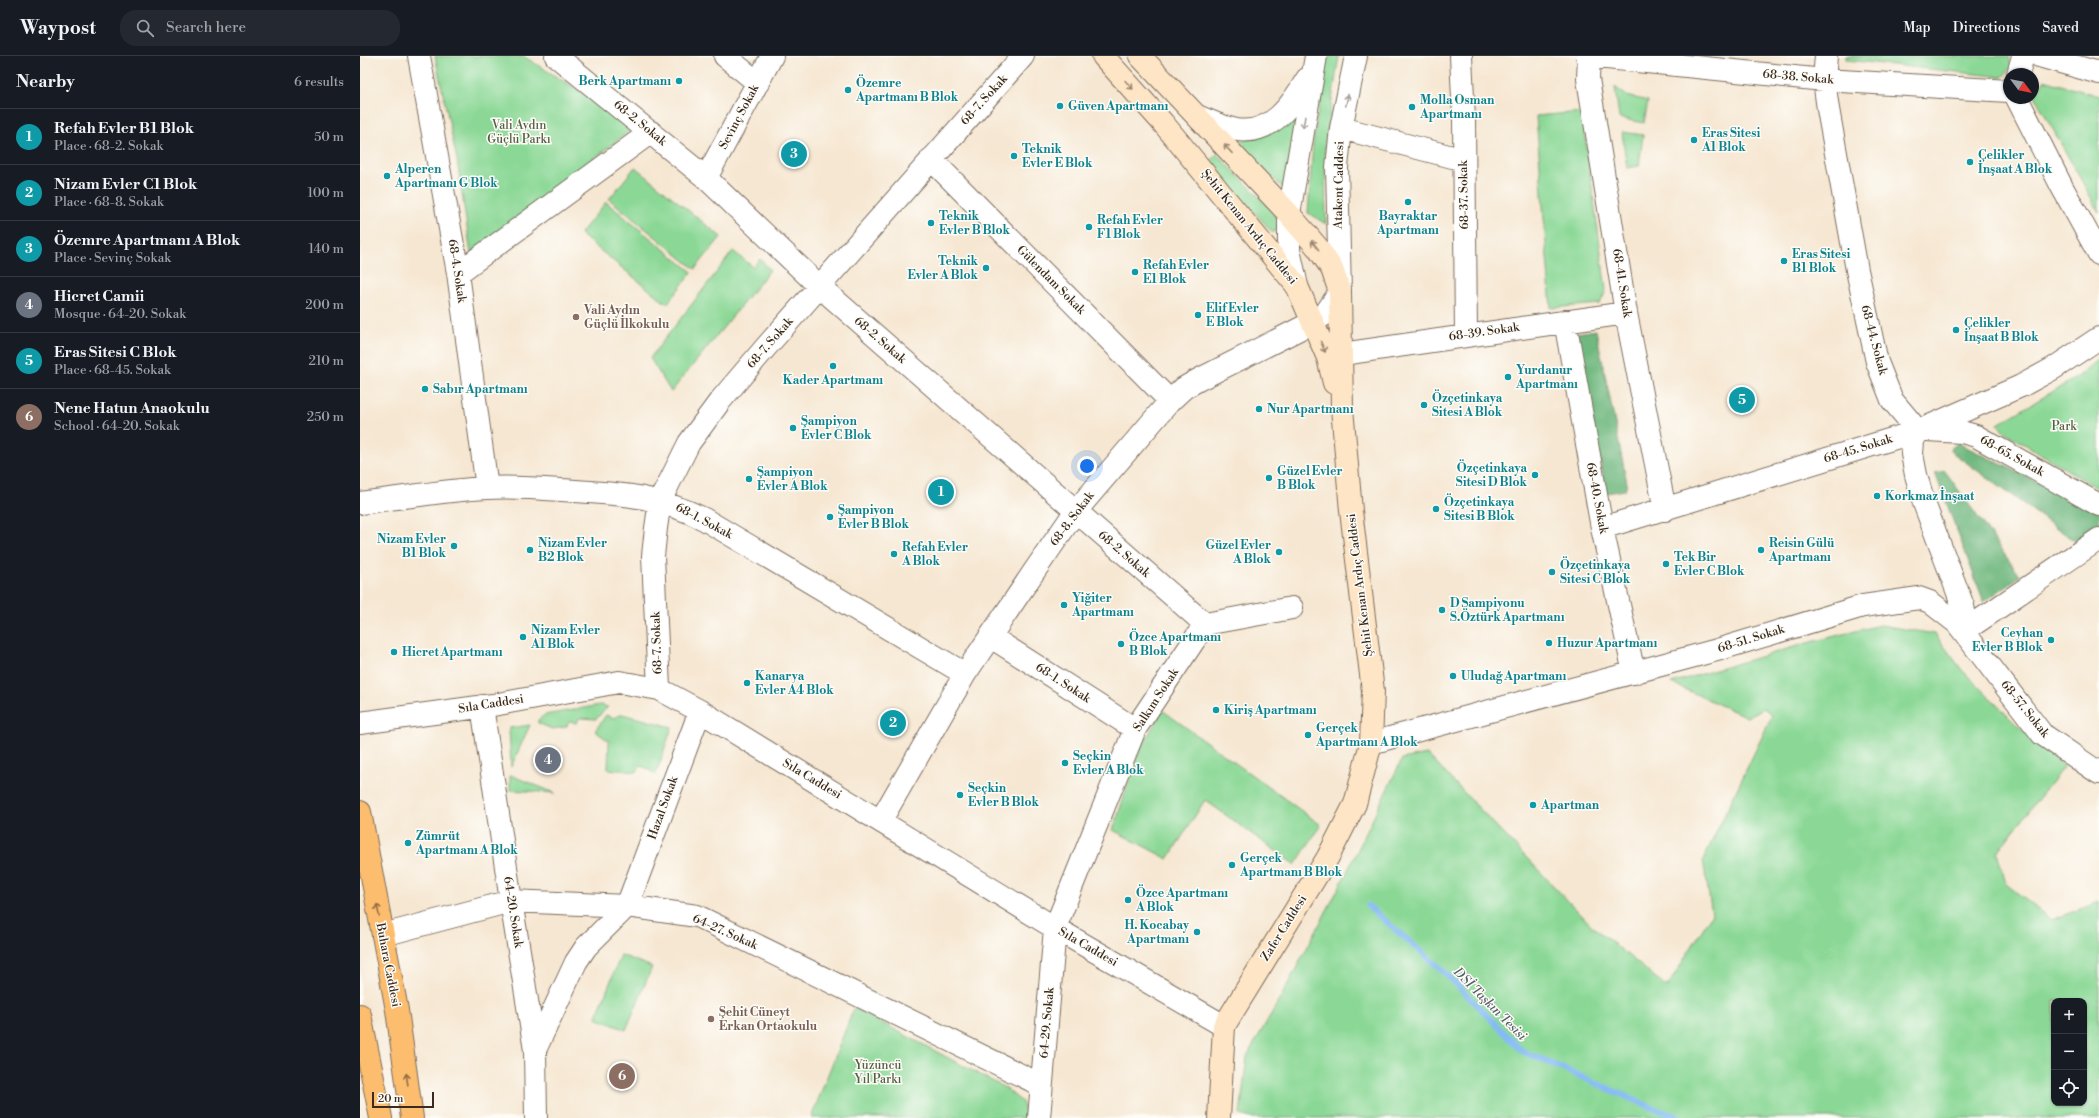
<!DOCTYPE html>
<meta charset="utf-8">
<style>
:root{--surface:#171b24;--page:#242831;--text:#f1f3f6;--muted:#9ea1a6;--line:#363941;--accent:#d1495b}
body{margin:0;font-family:"Libre Bodoni",serif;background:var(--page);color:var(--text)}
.controls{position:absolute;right:12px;bottom:12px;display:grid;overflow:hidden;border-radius:8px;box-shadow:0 1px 3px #0004}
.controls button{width:36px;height:36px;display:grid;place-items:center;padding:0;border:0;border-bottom:1px solid var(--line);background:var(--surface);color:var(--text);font:20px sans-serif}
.compass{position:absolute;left:1643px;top:12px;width:36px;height:36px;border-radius:50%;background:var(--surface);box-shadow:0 1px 3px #0004;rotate:122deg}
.scale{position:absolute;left:12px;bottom:10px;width:62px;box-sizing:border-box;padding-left:4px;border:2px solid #3b2a1e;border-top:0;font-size:11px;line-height:14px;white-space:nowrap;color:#3b2a1e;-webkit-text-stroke:3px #fdfcf7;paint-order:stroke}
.you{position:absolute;left:727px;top:410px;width:14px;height:14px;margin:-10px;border:3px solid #fff;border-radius:50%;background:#1a73e8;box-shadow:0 0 0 6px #1a73e833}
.badge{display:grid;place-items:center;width:26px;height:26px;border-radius:50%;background:var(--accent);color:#fff;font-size:13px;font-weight:700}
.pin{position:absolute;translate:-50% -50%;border:2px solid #fff;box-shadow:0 1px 4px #0006}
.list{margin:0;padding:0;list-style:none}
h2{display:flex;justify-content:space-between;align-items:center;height:52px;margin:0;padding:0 16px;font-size:17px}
h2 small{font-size:13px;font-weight:400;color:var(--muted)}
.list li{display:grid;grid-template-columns:26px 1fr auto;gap:12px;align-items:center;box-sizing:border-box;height:56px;padding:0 16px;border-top:1px solid var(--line)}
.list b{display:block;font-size:15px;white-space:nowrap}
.list p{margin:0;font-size:13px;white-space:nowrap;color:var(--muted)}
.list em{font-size:13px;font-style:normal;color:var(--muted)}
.icon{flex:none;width:22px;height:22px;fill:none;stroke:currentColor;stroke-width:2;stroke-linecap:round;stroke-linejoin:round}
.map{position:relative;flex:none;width:1739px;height:1062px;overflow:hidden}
header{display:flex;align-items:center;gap:24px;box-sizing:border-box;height:56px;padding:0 20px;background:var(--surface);border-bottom:1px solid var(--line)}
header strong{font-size:19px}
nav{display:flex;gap:22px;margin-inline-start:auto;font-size:14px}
.search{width:280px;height:36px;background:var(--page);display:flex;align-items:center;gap:10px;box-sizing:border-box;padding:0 14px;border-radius:16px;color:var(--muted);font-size:15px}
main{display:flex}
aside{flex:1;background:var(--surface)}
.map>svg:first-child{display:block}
.green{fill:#8bd896;stroke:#63815a;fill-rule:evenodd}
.forest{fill:#70b87f;stroke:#56714e}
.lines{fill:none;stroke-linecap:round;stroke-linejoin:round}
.stream{stroke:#85baf4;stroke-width:6}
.street-casing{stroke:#7c6c5d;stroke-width:24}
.secondary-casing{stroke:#7c6c5d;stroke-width:24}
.primary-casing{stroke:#7c6c5d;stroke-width:24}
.street{stroke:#fff;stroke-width:22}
.secondary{stroke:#fee5c5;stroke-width:22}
.primary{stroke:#fcbd6e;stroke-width:22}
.oneway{stroke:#9c8872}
.oneway2{stroke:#a79f9a}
.oneway3{stroke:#926c42}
.culture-dot{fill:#0f9aa8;stroke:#fdfcf7;stroke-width:1.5}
.education-dot{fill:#8d6e63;stroke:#fdfcf7;stroke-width:1.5}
.labels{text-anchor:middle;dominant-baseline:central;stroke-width:3;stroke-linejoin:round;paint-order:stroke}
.street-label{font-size:12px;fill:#3b2a1e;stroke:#fdfcf7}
.culture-label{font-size:12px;font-weight:bold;fill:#0d838f;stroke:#fdfcf7;text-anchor:start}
.park-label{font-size:12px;fill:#535e42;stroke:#fdfcf7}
.education-label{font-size:12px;font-weight:bold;fill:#785e54;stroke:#fdfcf7;text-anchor:start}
.water-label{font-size:13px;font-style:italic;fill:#555c69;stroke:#fdfcf7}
</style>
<header>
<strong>Waypost</strong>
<div class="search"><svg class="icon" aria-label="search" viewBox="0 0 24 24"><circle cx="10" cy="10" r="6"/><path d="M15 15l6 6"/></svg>Search here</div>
<nav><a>Map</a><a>Directions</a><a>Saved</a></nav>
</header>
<main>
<aside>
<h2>Nearby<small>6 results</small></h2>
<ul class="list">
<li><span class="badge" style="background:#0f9aa8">1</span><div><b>Refah Evler B1 Blok</b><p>Place · 68-2. Sokak</p></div><em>50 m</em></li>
<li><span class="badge" style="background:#0f9aa8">2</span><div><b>Nizam Evler C1 Blok</b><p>Place · 68-8. Sokak</p></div><em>100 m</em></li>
<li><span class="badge" style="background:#0f9aa8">3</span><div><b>Özemre Apartmanı A Blok</b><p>Place · Sevinç Sokak</p></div><em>140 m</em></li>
<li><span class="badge" style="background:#6b7280">4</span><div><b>Hicret Camii</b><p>Mosque · 64-20. Sokak</p></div><em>200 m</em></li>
<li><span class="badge" style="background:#0f9aa8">5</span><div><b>Eras Sitesi C Blok</b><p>Place · 68-45. Sokak</p></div><em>210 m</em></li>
<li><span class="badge" style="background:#8d6e63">6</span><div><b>Nene Hatun Anaokulu</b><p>School · 64-20. Sokak</p></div><em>250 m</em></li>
</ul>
</aside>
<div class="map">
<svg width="1739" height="1062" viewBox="0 0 1739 1062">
<rect width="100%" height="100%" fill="#fdfcf7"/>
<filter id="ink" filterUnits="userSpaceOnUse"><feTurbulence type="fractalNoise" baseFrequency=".025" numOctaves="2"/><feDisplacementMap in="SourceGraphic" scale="8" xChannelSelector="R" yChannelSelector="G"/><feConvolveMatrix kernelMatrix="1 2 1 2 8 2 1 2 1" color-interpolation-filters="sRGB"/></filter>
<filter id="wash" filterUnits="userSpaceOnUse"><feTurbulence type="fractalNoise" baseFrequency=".012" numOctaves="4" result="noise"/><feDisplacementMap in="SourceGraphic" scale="16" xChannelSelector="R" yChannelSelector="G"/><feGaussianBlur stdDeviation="0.9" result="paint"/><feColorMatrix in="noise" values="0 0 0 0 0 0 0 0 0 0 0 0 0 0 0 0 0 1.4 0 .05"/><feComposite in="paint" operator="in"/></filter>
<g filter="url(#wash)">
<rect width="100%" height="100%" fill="#f6e7d2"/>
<path class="green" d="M75 0H163L276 70 111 198 97 104Z
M967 0H979L965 89 966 168 948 157 953 87Z
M1486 0H1649L1651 11 1643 21 1486 4Z
M1684 24 1739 40V156L1675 41Z
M1255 31 1267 40 1288 45 1284 67 1259 62Z
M1222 56 1246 234 1240 248 1191 252 1176 60Z
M939 60 924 133 875 86 906 79Z
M1262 76 1283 79 1279 110 1267 112Z
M857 98 924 166 913 177 849 106Z
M275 111 361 181 335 213 249 143Z
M246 146 332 216 307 248 220 178Z
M373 195 393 211 400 203 410 214 311 336 290 302Z
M1739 303V433L1643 375 1638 368 1719 320Z
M1520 569 1575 578 1602 614 1656 668 1704 710 1637 796 1646 828 1691 864 1739 846V1062H891L880 1059 887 1000 921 941 984 822 1042 703 1067 698 1232 870 1307 931 1352 858 1343 804 1412 660 1404 652 1387 661 1311 627 1451 586ZM1694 945H1724V1047H1694Z
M240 649 248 651 236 663 219 662 217 667 209 666 206 671 192 673 178 667V664L185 659Z
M802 654 961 769 935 809 845 744 808 803 753 774 778 698Z
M262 658 312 671 296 718 282 710 276 716 248 713 249 685 235 675 246 659 253 662Z
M170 669 151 711 149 672Z
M150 719 195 737 150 734Z
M261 899 292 911 266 974 236 962Z
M494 952 645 1032 662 1046 668 1062H451Z"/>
<path class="forest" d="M1236 274 1267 427 1265 434 1246 437 1217 277Z
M1598 387 1739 456V468L1716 486 1589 394Z
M1585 415 1660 520 1624 546 1575 417Z"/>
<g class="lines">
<path class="stream" d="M1008 850 1082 914 1162 995 1293 1052 1320 1062"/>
</g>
</g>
<g filter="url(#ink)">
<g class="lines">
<g class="street-casing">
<path id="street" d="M59 0 98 217 127 432
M196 0 346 122 459 230 845 568
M365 0 398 27
M1101 0 1104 63 1106 278
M1227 0 1464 24 1649 35
M1229 0 1228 23 1266 257 1305 454
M1466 0 1464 24 1468 53 1497 214 1517 306 1532 344 1558 375
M1679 0 1739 17
M1658 18 1663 0
M1657 42 1702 131 1739 198
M837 60C850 65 864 72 877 74 912 79 932 48 947 23
M981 72 1104 104
M571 103 810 345
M346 122 412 0
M98 217 291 76
M937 230 929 194V158L956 0
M1205 265 1242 472 1274 617
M982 298 1266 257
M1567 374 1602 376 1616 380 1739 449
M1558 375 1553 385 1552 398 1556 419 1564 447 1603 550 1606 566 1604 575
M0 447C42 442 85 434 127 432 156 430 186 433 215 435 266 438 297 440 344 463L605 618
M1242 472 1558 375 1661 330 1694 312 1739 282
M1604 575 1739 483
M631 581 775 673
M299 633 293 500 296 472 300 445 329 387 360 345 406 291 663 0
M122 650 151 845 175 994 176 1062
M0 667 133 649 259 626 299 633 340 655 695 872 864 970
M1011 687 1357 594 1503 550 1559 542 1570 546 1597 567 1682 678 1739 717
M521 764 605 618 673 517 715 456 810 345 824 332 838 324 953 266 965 258 980 236 977 111 981 72 996 0
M23 879 151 845 267 850 337 860 681 1029
M175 994 216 906 226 891 267 850 340 655
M679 1062 695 872 775 673 845 568 932 552"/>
</g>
<g class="secondary-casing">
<path id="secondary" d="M743 0 803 67 937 230 968 302 974 327
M780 0 929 158 958 192 972 213 980 236 982 352 991 455 1013 635 1011 687 995 748 968 801 864 970 859 1062"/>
</g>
<g class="primary-casing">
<path id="primary" d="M0 756 37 954 52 1062
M0 959 21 1062"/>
</g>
<use href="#street" class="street"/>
<use href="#secondary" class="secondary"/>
<use href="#primary" class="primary"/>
</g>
<defs><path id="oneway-shaft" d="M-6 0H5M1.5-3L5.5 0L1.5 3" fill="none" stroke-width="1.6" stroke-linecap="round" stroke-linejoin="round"/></defs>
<g class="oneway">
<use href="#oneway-shaft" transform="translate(769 29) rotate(48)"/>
<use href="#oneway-shaft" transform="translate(868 93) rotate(-133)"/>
<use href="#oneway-shaft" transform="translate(955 189) rotate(-129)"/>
<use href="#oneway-shaft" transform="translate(963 291) rotate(67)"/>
</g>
<g class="oneway2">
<use href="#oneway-shaft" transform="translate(987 44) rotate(-78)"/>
<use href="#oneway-shaft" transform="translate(944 66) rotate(100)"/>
</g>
<g class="oneway3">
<use href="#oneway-shaft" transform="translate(18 854) rotate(-101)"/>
<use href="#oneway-shaft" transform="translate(47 1023) rotate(-98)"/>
</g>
</g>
<g class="culture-dot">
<circle cx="319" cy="25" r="4"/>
<circle cx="488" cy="34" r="4"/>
<circle cx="700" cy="50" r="4"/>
<circle cx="1052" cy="51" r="4"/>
<circle cx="1334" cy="84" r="4"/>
<circle cx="654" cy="100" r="4"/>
<circle cx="1610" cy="106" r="4"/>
<circle cx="27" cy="120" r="4"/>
<circle cx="1048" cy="146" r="4"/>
<circle cx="571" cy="167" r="4"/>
<circle cx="729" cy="171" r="4"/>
<circle cx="1424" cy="205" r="4"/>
<circle cx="626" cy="212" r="4"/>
<circle cx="775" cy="216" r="4"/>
<circle cx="838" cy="259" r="4"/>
<circle cx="1596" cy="274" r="4"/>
<circle cx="473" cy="310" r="4"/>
<circle cx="1148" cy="321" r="4"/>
<circle cx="65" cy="333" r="4"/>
<circle cx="1064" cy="349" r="4"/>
<circle cx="899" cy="353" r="4"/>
<circle cx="433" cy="372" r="4"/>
<circle cx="1175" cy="419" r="4"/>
<circle cx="909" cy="422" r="4"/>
<circle cx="389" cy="423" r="4"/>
<circle cx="1517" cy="440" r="4"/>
<circle cx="1076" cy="453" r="4"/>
<circle cx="470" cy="461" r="4"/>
<circle cx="94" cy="490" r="4"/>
<circle cx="170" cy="494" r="4"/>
<circle cx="1401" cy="494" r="4"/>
<circle cx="919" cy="496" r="4"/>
<circle cx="534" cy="498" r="4"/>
<circle cx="1306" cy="508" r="4"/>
<circle cx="1192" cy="516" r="4"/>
<circle cx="704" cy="549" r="4"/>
<circle cx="1082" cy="554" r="4"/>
<circle cx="163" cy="581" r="4"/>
<circle cx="1691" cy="584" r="4"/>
<circle cx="1189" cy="587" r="4"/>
<circle cx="761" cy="588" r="4"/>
<circle cx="34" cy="596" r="4"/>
<circle cx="1093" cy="620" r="4"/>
<circle cx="387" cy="627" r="4"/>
<circle cx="856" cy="654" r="4"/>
<circle cx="948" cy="679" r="4"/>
<circle cx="705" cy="707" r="4"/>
<circle cx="600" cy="739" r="4"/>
<circle cx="1173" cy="749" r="4"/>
<circle cx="48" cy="787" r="4"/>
<circle cx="872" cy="809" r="4"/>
<circle cx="768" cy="844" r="4"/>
<circle cx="837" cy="876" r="4"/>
</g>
<g class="education-dot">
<circle cx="216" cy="261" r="4"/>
<circle cx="351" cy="963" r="4"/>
</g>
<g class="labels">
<g class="street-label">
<text transform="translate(1438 21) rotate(5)">68-38. Sokak</text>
<text transform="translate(624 44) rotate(-48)">68-7. Sokak</text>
<text transform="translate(379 61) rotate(-62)">Sevinç Sokak</text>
<text transform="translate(280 67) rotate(39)">68-2. Sokak</text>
<text transform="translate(979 129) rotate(-89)">Atakent Caddesi</text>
<text transform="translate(1104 139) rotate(-91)">68-37. Sokak</text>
<text transform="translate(889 171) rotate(51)">Şehit Kenan Ardıç Caddesi</text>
<text transform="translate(97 215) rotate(81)">68-4. Sokak</text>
<text transform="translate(691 224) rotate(45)">Gülendam Sokak</text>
<text transform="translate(1262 227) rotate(81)">68-41. Sokak</text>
<text transform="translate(1124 276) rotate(-8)">68-39. Sokak</text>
<text transform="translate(520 284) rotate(41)">68-2. Sokak</text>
<text transform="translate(1514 284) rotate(75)">68-44. Sokak</text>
<text transform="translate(410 287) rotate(-49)">68-7. Sokak</text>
<text transform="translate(1498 393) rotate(-17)">68-45. Sokak</text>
<text transform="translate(1652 400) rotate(29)">68-65. Sokak</text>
<text transform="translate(1237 442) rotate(79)">68-40. Sokak</text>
<text transform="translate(712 463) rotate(-53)">68-8. Sokak</text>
<text transform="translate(344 465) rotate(28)">68-1. Sokak</text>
<text transform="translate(764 498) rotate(41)">68-2. Sokak</text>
<text transform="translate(1000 529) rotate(-97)">Şehit Kenan Ardıç Caddesi</text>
<text transform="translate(1391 583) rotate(-17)">68-51. Sokak</text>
<text transform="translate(297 587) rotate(-92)">68-7. Sokak</text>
<text transform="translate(703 627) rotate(33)">68-1. Sokak</text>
<text transform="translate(796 644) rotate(-57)">Salkım Sokak</text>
<text transform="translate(131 648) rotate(-9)">Sıla Caddesi</text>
<text transform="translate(1665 653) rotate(51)">68-57. Sokak</text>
<text transform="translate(452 723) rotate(31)">Sıla Caddesi</text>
<text transform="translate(303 752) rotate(-70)">Hazal Sokak</text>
<text transform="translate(153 856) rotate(81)">64-20. Sokak</text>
<text transform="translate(924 872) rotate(-58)">Zafer Caddesi</text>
<text transform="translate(365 876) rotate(24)">64-27. Sokak</text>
<text transform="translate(728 891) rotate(30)">Sıla Caddesi</text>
<text transform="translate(28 909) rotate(79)">Buhara Caddesi</text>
<text transform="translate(687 967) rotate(-85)">64-29. Sokak</text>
</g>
<g class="culture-label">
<text x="311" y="25" text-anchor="end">Berk Apartmanı</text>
<text x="496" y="27">Özemre<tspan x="496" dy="14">Apartmanı B Blok</tspan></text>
<text x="1060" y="44">Molla Osman<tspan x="1060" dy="14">Apartmanı</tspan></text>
<text x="708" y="50">Güven Apartmanı</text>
<text x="1342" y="77">Eras Sitesi<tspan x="1342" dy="14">A1 Blok</tspan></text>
<text x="662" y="93">Teknik<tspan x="662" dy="14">Evler E Blok</tspan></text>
<text x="1618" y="99">Çelikler<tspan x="1618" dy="14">İnşaat A Blok</tspan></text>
<text x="35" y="113">Alperen<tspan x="35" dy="14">Apartmanı G Blok</tspan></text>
<text x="579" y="160">Teknik<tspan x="579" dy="14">Evler B Blok</tspan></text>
<text x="1048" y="160" text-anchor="middle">Bayraktar<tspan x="1048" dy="14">Apartmanı</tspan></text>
<text x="737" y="164">Refah Evler<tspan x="737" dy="14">F1 Blok</tspan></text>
<text x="1432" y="198">Eras Sitesi<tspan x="1432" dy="14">B1 Blok</tspan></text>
<text x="618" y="205" text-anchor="end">Teknik<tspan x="618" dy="14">Evler A Blok</tspan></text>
<text x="783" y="209">Refah Evler<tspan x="783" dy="14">E1 Blok</tspan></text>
<text x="846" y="252">Elif Evler<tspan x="846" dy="14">E Blok</tspan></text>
<text x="1604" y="267">Çelikler<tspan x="1604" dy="14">İnşaat B Blok</tspan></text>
<text x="1156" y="314">Yurdanur<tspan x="1156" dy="14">Apartmanı</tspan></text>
<text x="473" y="324" text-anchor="middle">Kader Apartmanı</text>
<text x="73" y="333">Sabır Apartmanı</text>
<text x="1072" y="342">Özçetinkaya<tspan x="1072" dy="14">Sitesi A Blok</tspan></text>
<text x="907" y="353">Nur Apartmanı</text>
<text x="441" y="365">Şampiyon<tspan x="441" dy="14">Evler C Blok</tspan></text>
<text x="1167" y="412" text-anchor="end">Özçetinkaya<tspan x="1167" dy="14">Sitesi D Blok</tspan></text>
<text x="917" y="415">Güzel Evler<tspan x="917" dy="14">B Blok</tspan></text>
<text x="397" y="416">Şampiyon<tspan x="397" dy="14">Evler A Blok</tspan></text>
<text x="1525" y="440">Korkmaz İnşaat</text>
<text x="1084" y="446">Özçetinkaya<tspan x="1084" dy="14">Sitesi B Blok</tspan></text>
<text x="478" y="454">Şampiyon<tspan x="478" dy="14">Evler B Blok</tspan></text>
<text x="86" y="483" text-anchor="end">Nizam Evler<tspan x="86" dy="14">B1 Blok</tspan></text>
<text x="178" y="487">Nizam Evler<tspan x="178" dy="14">B2 Blok</tspan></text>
<text x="1409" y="487">Reisin Gülü<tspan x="1409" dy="14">Apartmanı</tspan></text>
<text x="911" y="489" text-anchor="end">Güzel Evler<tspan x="911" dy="14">A Blok</tspan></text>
<text x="542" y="491">Refah Evler<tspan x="542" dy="14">A Blok</tspan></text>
<text x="1314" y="501">Tek Bir<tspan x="1314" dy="14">Evler C Blok</tspan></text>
<text x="1200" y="509">Özçetinkaya<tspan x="1200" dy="14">Sitesi C Blok</tspan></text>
<text x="712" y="542">Yiğiter<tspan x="712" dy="14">Apartmanı</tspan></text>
<text x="1090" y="547">D Şampiyonu<tspan x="1090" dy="14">S.Öztürk Apartmanı</tspan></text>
<text x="171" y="574">Nizam Evler<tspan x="171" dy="14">A1 Blok</tspan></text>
<text x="1683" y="577" text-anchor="end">Ceyhan<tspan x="1683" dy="14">Evler B Blok</tspan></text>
<text x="769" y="581">Özce Apartmanı<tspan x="769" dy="14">B Blok</tspan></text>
<text x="1197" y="587">Huzur Apartmanı</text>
<text x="42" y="596">Hicret Apartmanı</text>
<text x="395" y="620">Kanarya<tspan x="395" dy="14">Evler A4 Blok</tspan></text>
<text x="1101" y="620">Uludağ Apartmanı</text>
<text x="864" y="654">Kiriş Apartmanı</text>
<text x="956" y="672">Gerçek<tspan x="956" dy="14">Apartmanı A Blok</tspan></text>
<text x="713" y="700">Seçkin<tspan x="713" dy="14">Evler A Blok</tspan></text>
<text x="608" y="732">Seçkin<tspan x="608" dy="14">Evler B Blok</tspan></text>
<text x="1181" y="749">Apartman</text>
<text x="56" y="780">Zümrüt<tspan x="56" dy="14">Apartmanı A Blok</tspan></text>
<text x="880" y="802">Gerçek<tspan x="880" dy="14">Apartmanı B Blok</tspan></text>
<text x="776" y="837">Özce Apartmanı<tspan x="776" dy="14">A Blok</tspan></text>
<text x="829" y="869" text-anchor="end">H. Kocabay<tspan x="829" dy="14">Apartmanı</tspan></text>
</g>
<g class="park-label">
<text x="159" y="69">Vali Aydın<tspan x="159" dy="14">Güçlü Parkı</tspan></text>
<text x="1704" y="370">Park</text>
<text x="518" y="1009">Yüzüncü<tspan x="518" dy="14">Yıl Parkı</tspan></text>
</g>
<g class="education-label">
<text x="224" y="254">Vali Aydın<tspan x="224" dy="14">Güçlü İlkokulu</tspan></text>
<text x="359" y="956">Şehit Cüneyt<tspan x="359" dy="14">Erkan Ortaokulu</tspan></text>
</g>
<g class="water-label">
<text transform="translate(1130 948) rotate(45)">DSİ Taşkın Tesisi</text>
</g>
</g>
</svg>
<div class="controls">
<button>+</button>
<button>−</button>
<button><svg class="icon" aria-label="locate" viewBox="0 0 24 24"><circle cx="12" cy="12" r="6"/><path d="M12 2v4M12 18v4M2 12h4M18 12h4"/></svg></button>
</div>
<svg class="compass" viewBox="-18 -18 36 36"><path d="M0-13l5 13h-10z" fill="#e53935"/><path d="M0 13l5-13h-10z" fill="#9ea1a6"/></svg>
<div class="scale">20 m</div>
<div class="you"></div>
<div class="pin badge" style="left:581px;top:436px;background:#0f9aa8">1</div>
<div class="pin badge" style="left:533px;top:667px;background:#0f9aa8">2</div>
<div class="pin badge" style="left:434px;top:98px;background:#0f9aa8">3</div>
<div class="pin badge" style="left:188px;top:704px;background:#6b7280">4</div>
<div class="pin badge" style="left:1382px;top:344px;background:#0f9aa8">5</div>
<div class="pin badge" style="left:262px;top:1020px;background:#8d6e63">6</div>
</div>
</main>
